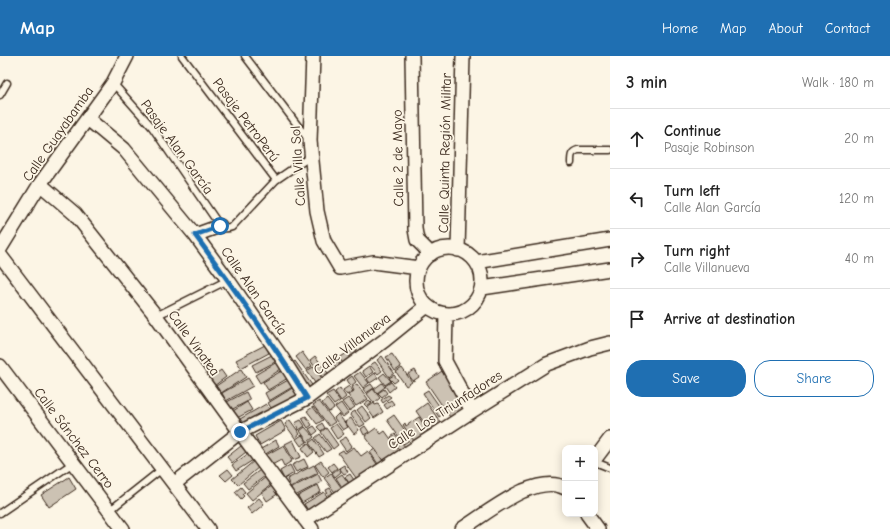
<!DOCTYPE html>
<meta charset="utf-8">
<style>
:root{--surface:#fff;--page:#f2f2f2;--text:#222;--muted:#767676;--line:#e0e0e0;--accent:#1f6fb2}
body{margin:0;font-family:"Comic Neue",sans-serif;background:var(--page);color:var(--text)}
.controls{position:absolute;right:12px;bottom:12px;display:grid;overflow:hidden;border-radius:8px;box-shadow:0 2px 10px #0003}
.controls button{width:36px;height:36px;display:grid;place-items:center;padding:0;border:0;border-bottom:1px solid var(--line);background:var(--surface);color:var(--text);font:20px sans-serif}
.stop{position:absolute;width:12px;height:12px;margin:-9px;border:3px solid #1f6fb2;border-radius:50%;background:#fff}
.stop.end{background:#1f6fb2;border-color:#fff;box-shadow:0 1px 4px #0008}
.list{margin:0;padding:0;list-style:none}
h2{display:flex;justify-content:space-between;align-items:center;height:52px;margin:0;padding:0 16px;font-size:17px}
h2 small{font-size:13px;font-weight:400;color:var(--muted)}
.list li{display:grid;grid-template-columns:26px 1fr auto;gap:12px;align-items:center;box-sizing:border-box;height:60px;padding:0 16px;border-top:1px solid var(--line)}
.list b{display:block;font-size:15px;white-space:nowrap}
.list p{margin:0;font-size:13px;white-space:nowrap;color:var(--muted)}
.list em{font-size:13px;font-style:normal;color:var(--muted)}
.actions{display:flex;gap:8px;padding:12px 16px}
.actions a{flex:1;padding:9px 0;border:1px solid var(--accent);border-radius:16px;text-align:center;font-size:14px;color:var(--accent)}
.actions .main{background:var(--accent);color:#fff}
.icon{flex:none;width:22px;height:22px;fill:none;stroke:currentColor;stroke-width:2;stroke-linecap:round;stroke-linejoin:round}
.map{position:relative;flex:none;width:610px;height:473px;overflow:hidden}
header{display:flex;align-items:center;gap:24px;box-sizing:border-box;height:56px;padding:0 20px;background:var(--accent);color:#fff}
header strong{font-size:19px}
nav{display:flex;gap:22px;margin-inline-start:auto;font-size:14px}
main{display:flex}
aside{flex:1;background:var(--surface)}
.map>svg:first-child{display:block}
.building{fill:#ccc2b3;stroke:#3b2a1e}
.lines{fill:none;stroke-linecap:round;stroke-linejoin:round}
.service-casing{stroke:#3b2a1e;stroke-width:9}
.minor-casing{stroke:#3b2a1e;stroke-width:16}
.service{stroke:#fcf5e5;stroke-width:6}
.minor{stroke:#fcf5e5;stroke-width:13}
.route{stroke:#1f6fb2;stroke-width:5}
.labels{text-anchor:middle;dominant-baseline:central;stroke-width:3.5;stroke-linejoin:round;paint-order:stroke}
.street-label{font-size:14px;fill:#3b2a1e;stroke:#fcf5e5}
</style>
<header>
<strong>Map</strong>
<nav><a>Home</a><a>Map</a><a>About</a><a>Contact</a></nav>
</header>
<main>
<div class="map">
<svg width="610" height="473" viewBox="0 0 610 473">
<rect width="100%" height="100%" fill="#fcf5e5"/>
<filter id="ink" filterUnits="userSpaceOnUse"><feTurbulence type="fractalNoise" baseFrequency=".025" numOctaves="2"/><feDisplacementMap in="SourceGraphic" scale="8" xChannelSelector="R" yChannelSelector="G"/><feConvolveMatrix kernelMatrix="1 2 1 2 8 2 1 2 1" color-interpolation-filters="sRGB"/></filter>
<g filter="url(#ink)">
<path class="building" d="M265 289 269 297 241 312 236 304Z
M355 292 360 300 345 310 339 302Z
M302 296 312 310 306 314 296 301Z
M392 298 401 311 395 315 386 301Z
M272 299 275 306 256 316 252 309Z
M315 300 331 321 325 325 310 304Z
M334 300 343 312 339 315 330 303Z
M382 300 394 317 389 321 377 304Z
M295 305 314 332 309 336 290 309Z
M277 306 281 313 260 327 255 319Z
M375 306 382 315 378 318 370 309Z
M369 310 373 316 366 321 362 315Z
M313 311 324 325 317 330 307 315Z
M402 312 412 326 406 330 396 316Z
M241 313 246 321 221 337 216 330Z
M221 314 226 321 214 330 209 323Z
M283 314 288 322 268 334 263 326Z
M415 314 419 321 413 325 408 318Z
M442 315 467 354 452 364 426 326Z
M360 316 369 327 363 332 354 320Z
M375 317 378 322 370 327 367 323Z
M384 317 391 325 385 329 379 321Z
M394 319 398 324 394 327 389 322Z
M352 320 356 326 351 330 347 324Z
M248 322 253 330 226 345 222 337Z
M290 323 294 330 269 345 265 337Z
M391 326 395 331 389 336 385 330Z
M382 327 385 331 377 337 374 333Z
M357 328 368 343 356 350 348 339 354 335 352 331Z
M371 328 374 332 366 337 363 333Z
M349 330 353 335 347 339 343 334Z
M294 331 301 342 275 358 268 347Z
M340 332 346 341 341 345 335 336Z
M373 333 380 342 374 347 367 338Z
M384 333 387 337 382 341 378 337Z
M428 334 444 357 439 361 423 337Z
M333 335 340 345 334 349 326 339Z
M246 336 250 344 229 355 225 347Z
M388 339 391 341 383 347 381 344Z
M348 342 355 351 349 355 342 346Z
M327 343 334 352 329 356 322 347Z
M369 344 372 347 367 351 364 348Z
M391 344 394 348 387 353 384 349Z
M319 345 335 366 329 370 313 349Z
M247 346 252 354 237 362 233 355Z
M341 347 348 357 343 361 335 351Z
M374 347 375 349 378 348 383 356 374 362 367 352Z
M427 347 441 367 430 375 416 355Z
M266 348 272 358 245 373 240 363Z
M362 350 371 362 366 366 357 354Z
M313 351 323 364 317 368 307 355Z
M355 355 365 368 360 371 350 358Z
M338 358 348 371 343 374 334 362Z
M394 359 411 383 404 388 387 364Z
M306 360 312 369 308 372 302 362Z
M419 361 430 379 416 388 403 369 405 367 406 370Z
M351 362 359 374 354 378 345 366Z
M290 364 300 378 295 382 285 368Z
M301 364 305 370 299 374 295 367Z
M281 365 286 374 260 389 255 380Z
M322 367 325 372 321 375 317 371Z
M336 368 344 378 337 383 330 372Z
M314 370 318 375 313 379 309 373Z
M365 370 369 376 364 379 361 373Z
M305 371 314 381 308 386 300 375Z
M326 372 338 389 333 393 321 376Z
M376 372 381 378 385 375 401 397 386 408 365 380Z
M320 378 331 393 326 396 315 382Z
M395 378 401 385 397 389 391 381Z
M302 379 307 386 301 390 296 383Z
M346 381 352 390 346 395 339 385Z
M314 383 324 398 319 401 309 387Z
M276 384 279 390 264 399 261 393Z
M293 384 301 401 293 404 285 388Z
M401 386 407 393 402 397 396 390Z
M308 387 314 396 308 401 302 392Z
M284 389 292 405 284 410 281 404 272 409 266 399Z
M241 390 246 396 232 407 227 401Z
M354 391 361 400 368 395 379 411 359 426 338 397 343 394 345 397Z
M375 393 385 408 380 411 370 396Z
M248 398 253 404 236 415 232 409Z
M304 403 308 411 296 416 292 409Z
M254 405 259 411 238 429 232 423Z
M321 405 329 416 323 421 315 409Z
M333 407 337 412 332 416 328 411Z
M290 409 294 417 284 423 280 415Z
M314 409 318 417 290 431 287 423Z
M344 409 348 416 344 418 339 412Z
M339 412 341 416 335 421 332 417Z
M228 413 233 419 226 425 220 419Z
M260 414 265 420 248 433 243 427Z
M331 417 344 435 338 440 324 422Z
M318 418 322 426 295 440 291 432Z
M342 418 350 429 344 434 336 422Z
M350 418 356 427 351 430 345 421Z
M69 421 76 433 49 451 41 439Z
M266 421 272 428 252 444 246 437Z
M273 429 279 437 267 445 262 437Z
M318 429 321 436 302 447 298 440Z
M241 431 245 436 242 438 244 440 241 443 235 436Z
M330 432 335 440 330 443 326 434Z
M324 436 329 443 309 456 304 448Z
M259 442 264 448 252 458 247 452Z"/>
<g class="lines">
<g class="service-casing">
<path id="service" d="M182 0 276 124
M245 0 308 83
M113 27 152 71 220 170C224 173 227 173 232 171L276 124 311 100
M0 39 7 27
M571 107C571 100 571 96 578 94H610
M156 260 228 224
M595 406 610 412
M109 455 162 413
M0 457 73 407"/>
</g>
<g class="minor-casing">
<path id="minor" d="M313 0 310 85 317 155 324 185 340 212 373 206 419 212
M412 0 415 173 417 184 431 198
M88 63 124 93 195 179 228 224 282 302 307 342
M40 128 75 158 156 260 240 376 312 473
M195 179 220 170
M416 225a33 33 0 1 1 66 0a33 33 0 1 1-66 0Z
M0 193 40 128 113 27 127 0
M458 194 463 0
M0 199 208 473
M476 206 610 184
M482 232 610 213
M446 258 445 305 472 355
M0 310 123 473
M595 403 610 383
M174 428 240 376 307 342 385 284 427 250
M587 458 598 473
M305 464 472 355 547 308 590 292 610 287
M462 473C482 460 501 445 523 435 535 430 553 425 565 432"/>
</g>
<use href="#service" class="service"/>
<use href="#minor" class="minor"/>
</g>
</g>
<g class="lines" filter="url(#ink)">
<path class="route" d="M220 170 195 179C234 232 272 286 307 342L240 376"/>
</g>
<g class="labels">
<g class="street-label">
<text transform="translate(246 64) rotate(53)">Pasaje PetroPerú</text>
<text transform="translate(58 78) rotate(-55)">Calle Guayabamba</text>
<text transform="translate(177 91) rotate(54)">Pasaje Alan García</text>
<text transform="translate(445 97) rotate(-89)">Calle Quinta Región Militar</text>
<text transform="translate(398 102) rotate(-91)">Calle 2 de Mayo</text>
<text transform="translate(298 110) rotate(-94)">Calle Villa Sol</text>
<text transform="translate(254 235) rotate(55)">Calle Alan García</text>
<text transform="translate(194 287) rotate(54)">Calle Vinatea</text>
<text transform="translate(352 288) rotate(-37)">Calle Villanueva</text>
<text transform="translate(445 354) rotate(-33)">Calle Los Triunfadores</text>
<text transform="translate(74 382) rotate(53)">Calle Sánchez Cerro</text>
</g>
</g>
</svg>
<div class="controls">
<button>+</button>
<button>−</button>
</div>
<div class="stop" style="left:220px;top:170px"></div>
<div class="stop end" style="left:240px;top:376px"></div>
</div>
<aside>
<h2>3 min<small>Walk · 180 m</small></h2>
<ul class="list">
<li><svg class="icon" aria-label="ahead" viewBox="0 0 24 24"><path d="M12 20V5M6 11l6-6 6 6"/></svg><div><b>Continue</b><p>Pasaje Robinson</p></div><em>20 m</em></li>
<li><svg class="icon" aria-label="left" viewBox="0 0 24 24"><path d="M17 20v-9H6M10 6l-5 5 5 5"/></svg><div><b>Turn left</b><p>Calle Alan García</p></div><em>120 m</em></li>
<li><svg class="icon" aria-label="right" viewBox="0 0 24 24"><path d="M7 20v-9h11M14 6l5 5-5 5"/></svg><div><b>Turn right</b><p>Calle Villanueva</p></div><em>40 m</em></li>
<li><svg class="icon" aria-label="arrive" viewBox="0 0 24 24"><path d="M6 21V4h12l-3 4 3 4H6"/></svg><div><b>Arrive at destination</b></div></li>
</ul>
<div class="actions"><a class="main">Save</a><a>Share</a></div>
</aside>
</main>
